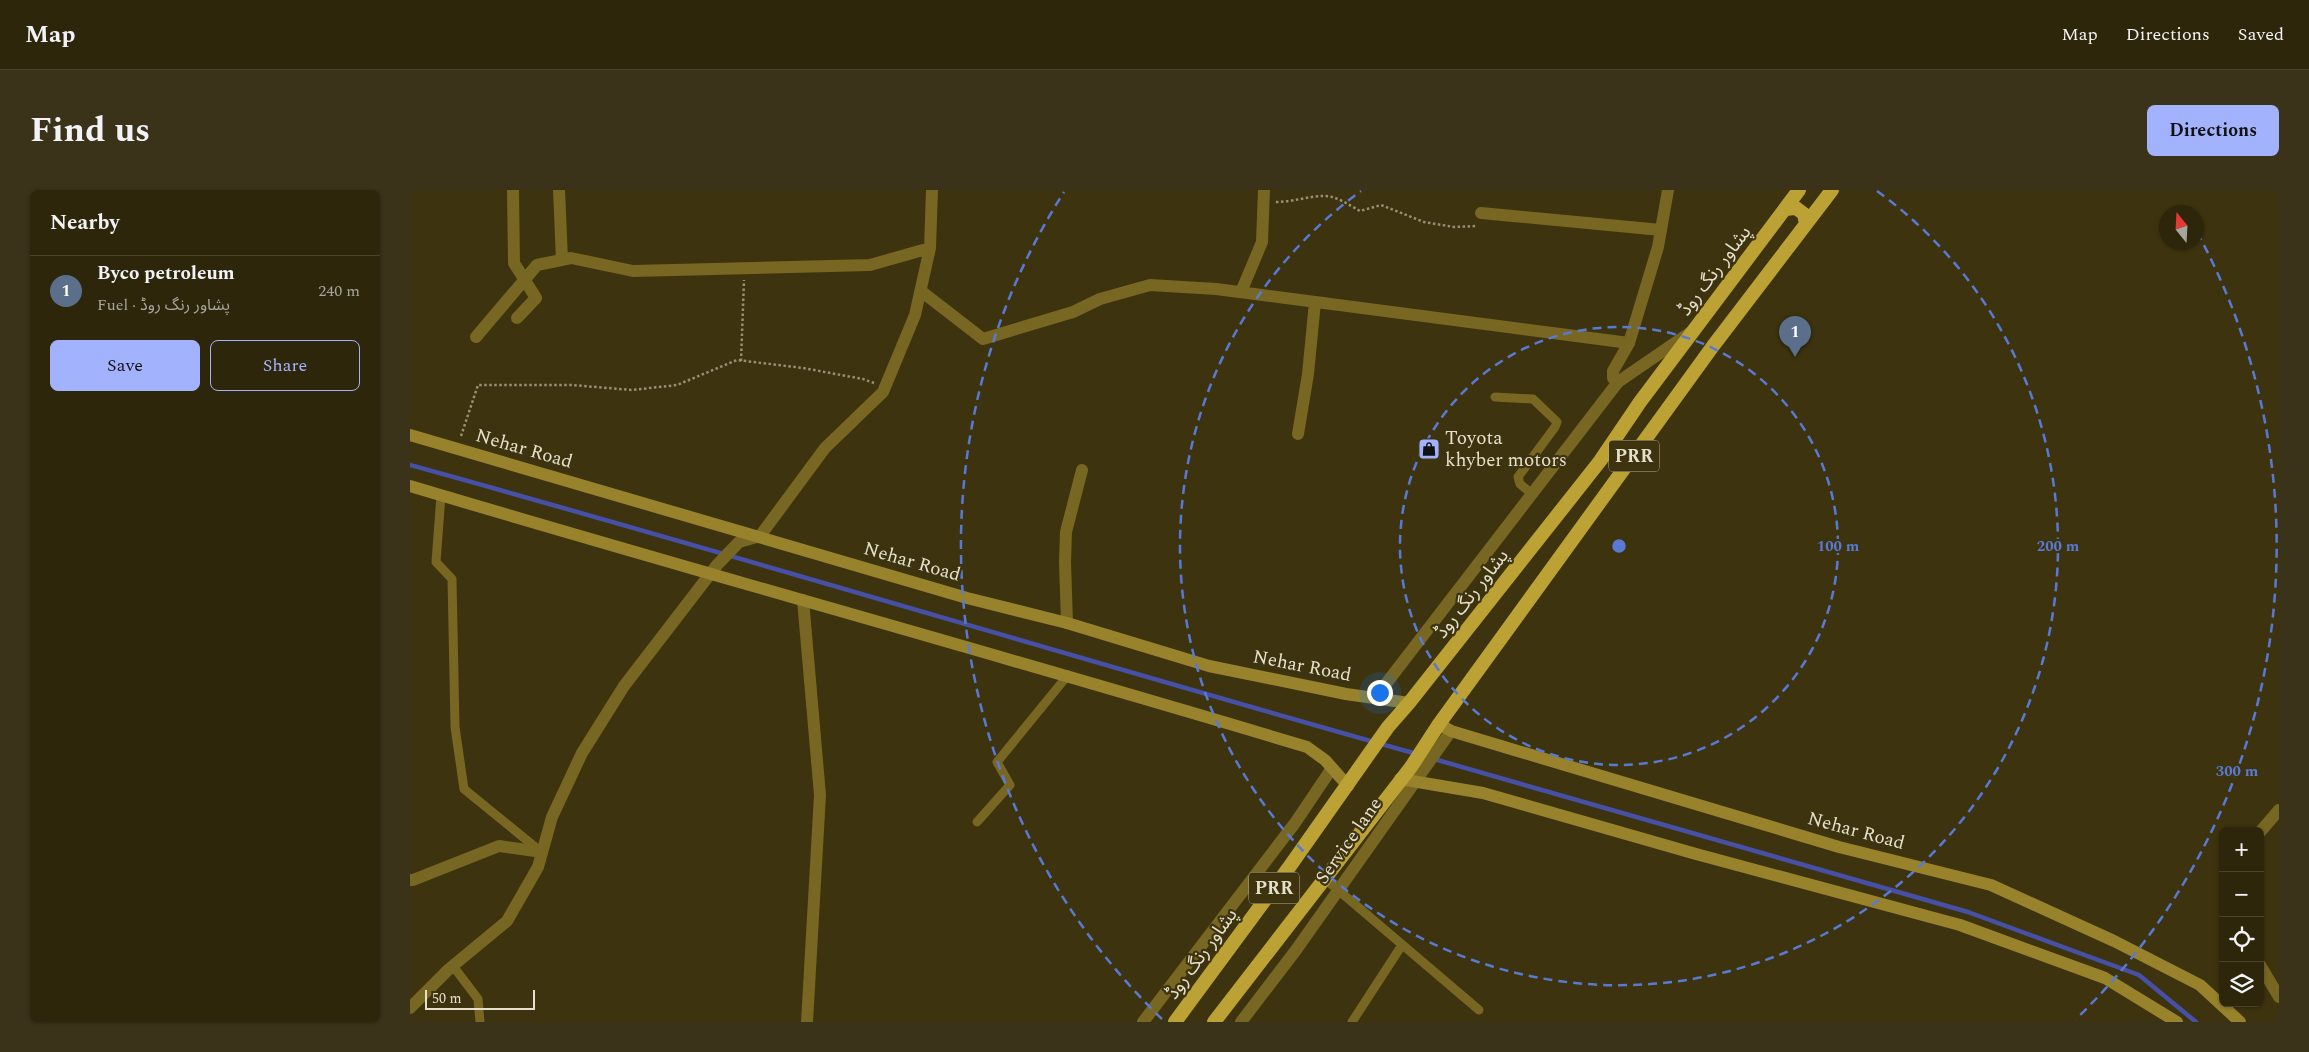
<!DOCTYPE html>
<meta charset="utf-8">
<style>
:root{--surface:#2e260b;--page:#3a3219;--text:#f1f3f6;--muted:#a7a59d;--line:#49432c;--accent:#a3b2fd}
body{margin:0;font-family:Spectral,"Noto Sans Arabic",serif;background:var(--page);color:var(--text)}
.controls{position:absolute;right:15px;bottom:15px;display:grid;overflow:hidden;border-radius:8px;box-shadow:0 1px 4px #0004}
.controls button{width:45px;height:45px;display:grid;place-items:center;padding:0;border:0;border-bottom:1px solid var(--line);background:var(--surface);color:var(--text);font:25px sans-serif}
.compass{position:absolute;left:1749px;top:15px;width:45px;height:45px;border-radius:50%;background:var(--surface);box-shadow:0 1px 4px #0004;rotate:342deg}
.scale{position:absolute;left:15px;bottom:12px;width:110px;box-sizing:border-box;padding-left:5px;border:2px solid #e5e0cc;border-top:0;font-size:14px;line-height:18px;white-space:nowrap;color:#e5e0cc;-webkit-text-stroke:4px #3d330f;paint-order:stroke}
.you{position:absolute;left:969px;top:502px;width:18px;height:18px;margin:-12px;border:4px solid #fff;border-radius:50%;background:#1a73e8;box-shadow:0 0 0 8px #1a73e833}
.badge{display:grid;place-items:center;width:32px;height:32px;border-radius:50%;background:var(--accent);color:#fff;font-size:16px;font-weight:700}
.pin{position:absolute;translate:-50% -41px;filter:drop-shadow(0 1px 2px #0008)}
.pin::after{content:'';position:absolute;top:26px;width:18px;height:15px;background:inherit;clip-path:polygon(0 0,100% 0,50% 100%)}
.list{margin:0;padding:0;list-style:none}
h2{display:flex;justify-content:space-between;align-items:center;height:65px;margin:0;padding:0 20px;font-size:21px}
h2 small{font-size:16px;font-weight:400;color:var(--muted)}
.list li{display:grid;grid-template-columns:32px 1fr auto;gap:15px;align-items:center;box-sizing:border-box;height:70px;padding:0 20px;border-top:1px solid var(--line)}
.list b{display:block;font-size:19px;white-space:nowrap}
.list p{margin:0;font-size:16px;white-space:nowrap;color:var(--muted)}
.list em{font-size:16px;font-style:normal;color:var(--muted)}
.actions{display:flex;gap:10px;padding:15px 20px}
.actions a{flex:1;padding:11px 0;border:1px solid var(--accent);border-radius:8px;text-align:center;font-size:18px;color:var(--accent)}
.actions .main{background:var(--accent);color:#111}
.icon{flex:none;width:28px;height:28px;fill:none;stroke:currentColor;stroke-width:2;stroke-linecap:round;stroke-linejoin:round}
.map{position:relative;flex:none;width:1869px;height:832px;overflow:hidden;border-radius:8px}
header{display:flex;align-items:center;gap:30px;box-sizing:border-box;height:70px;padding:0 25px;background:var(--surface);border-bottom:1px solid var(--line)}
header strong{font-size:24px}
nav{display:flex;gap:28px;margin-inline-start:auto;font-size:18px}
.intro{display:flex;align-items:center;justify-content:space-between;box-sizing:border-box;height:120px;padding:0 30px}
h1{margin:0;font-size:35px}
.button{padding:12px 22px;border-radius:8px;background:var(--accent);color:#111;font-size:18px;font-weight:700}
main{display:flex;gap:30px;padding:0 30px}
aside{flex:1;background:var(--surface);border-radius:8px;box-shadow:0 1px 4px #0004}
.map>svg:first-child{display:block}
.lines{fill:none;stroke-linecap:round;stroke-linejoin:round}
.stream{stroke:#4650a6;stroke-width:4.5}
.path{stroke:#989075;stroke-width:2.5;stroke-dasharray:2.5 2.5;stroke-linecap:butt}
.service{stroke:#776722;stroke-width:9}
.minor{stroke:#776722;stroke-width:12}
.tertiary{stroke:#776722;stroke-width:12}
.secondary{stroke:#98832c;stroke-width:12}
.trunk{stroke:#bca234;stroke-width:14}
.ring{fill:none;stroke:#597ad4;stroke-width:2.5;stroke-dasharray:9 6}
.labels{text-anchor:middle;dominant-baseline:central;stroke-width:4.5;stroke-linejoin:round;paint-order:stroke}
.shield{fill:#3d330f;stroke:#b3ac93;stroke-width:1}
.shield-label{font-size:18px;font-weight:bold;fill:#e5e0cc}
.street-label{font-size:19px;fill:#e5e0cc;stroke:#3d330f}
.poi-label{font-size:19px;fill:#e5e0cc;stroke:#3d330f;text-anchor:start}
.centre{fill:#597ad4;stroke:#3d330f;stroke-width:2.5}
.ring-label{font-size:15px;text-anchor:middle;font-weight:bold;fill:#597ad4;stroke:#3d330f;stroke-width:4.5;stroke-linejoin:round;paint-order:stroke}
</style>
<header>
<strong>Map</strong>
<nav><a>Map</a><a>Directions</a><a>Saved</a></nav>
</header>
<div class="intro"><h1>Find us</h1><a class="button">Directions</a></div>
<main>
<aside>
<h2>Nearby<small></small></h2>
<ul class="list">
<li><span class="badge" style="background:#5c6f8a">1</span><div><b>Byco petroleum</b><p>Fuel · پشاور رنگ روڈ</p></div><em>240 m</em></li>
</ul>
<div class="actions"><a class="main">Save</a><a>Share</a></div>
</aside>
<div class="map">
<svg width="1869" height="832" viewBox="0 0 1869 832">
<rect width="100%" height="100%" fill="#3d330f"/>
<g class="lines">
<path class="stream" d="M0 275C337 368 671 470 1007 564
M1024 569 1558 722 1729 785 1786 832"/>
<path class="path" d="M866 12C882 12 899 6 913 6 925 5 939 15 950 21L971 15 1014 32 1044 37 1067 36
M331 171 334 90
M51 246 68 195H162L222 200 267 195 327 170 393 178 453 189 464 193"/>
<path class="service" d="M1085 207 1123 209 1147 232 1145 237 1108 287 1110 294 1122 304
M31 305 26 372 42 389 45 537 54 599 130 661
M567 632 600 595 587 572 658 485
M914 688 1069 820
M43 776 68 809 70 832
M942 832 992 755"/>
<path class="minor" d="M103 0 104 73 126 108 107 128
M149 0 152 70
M1071 23 1251 40
M511 101 573 149 663 122 690 109 740 95 806 99 1219 153
M831 102 852 52 854 0
M66 147 127 75 161 68 223 81 460 75 520 58
M888 244 898 184 905 112
M393 410 410 605 397 832
M657 433 655 372 656 342 672 280
M965 508 1208 192 1281 142
M1850 642 1869 620
M0 690H3L89 656 132 662
M1850 775 1869 807
M0 818 39 779 97 731 128 677 142 627 172 563 214 496 307 375 329 352 350 346 415 258 473 202 505 125 520 58 522 0
M733 832 885 633 922 578
M831 832 886 760 1041 541"/>
<path class="tertiary" d="M1208 192 1203 188V181L1219 153 1248 57 1258 0"/>
<path class="secondary" d="M0 245 557 408 657 433 799 476 936 504 999 513
M0 296C298 385 598 467 897 557L915 570 938 596
M1029 534 1041 541 1429 657 1581 695 1704 751 1790 795 1830 832
M990 589 1073 603 1286 664 1550 735 1695 788 1767 832"/>
<path class="trunk" d="M1375 19 1386 18 1394 24 1396 34
M765 832 880 676 978 537 999 513 1190 271 1230 212 1389 0
M804 832 1001 577 1029 534 1303 156 1422 0"/>
</g>
<g class="ring">
<circle cx="1209" cy="356" r="219"/>
<path d="M1467 1A439 439 0 1 1 951 1"/>
<path d="M752 829A658 658 0 0 1 654 2M1787 42A658 658 0 0 1 1666 829"/>
</g>
<defs>
<g id="shop-square" transform="scale(1.125)"><rect x="-9" y="-9" width="18" height="18" rx="4" fill="#a3b2fd" stroke="#3d330f"/><path d="M-5-2.5h2.3a2.7 3.5 0 0 1 5.4 0H5L5.5 6h-11ZM-1.5-2.5h3a1.5 2.3 0 0 0-3 0Z" fill="#111"/></g>
</defs>
<g fill-rule="evenodd">
<use href="#shop-square" x="1019" y="259"/>
</g>
<g class="labels">
<g class="shield">
<rect x="1199" y="250.5" width="50" height="31" rx="4"/>
<rect x="839" y="682.5" width="50" height="31" rx="4"/>
</g>
<g class="shield-label">
<text x="1224" y="266">PRR</text>
<text x="864" y="698">PRR</text>
</g>
<g class="street-label">
<text transform="translate(1305 81) rotate(-53)">پشاور رنگ روڈ</text>
<text transform="translate(114 259) rotate(16)">Nehar Road</text>
<text transform="translate(502 372) rotate(16)">Nehar Road</text>
<text transform="translate(1062 404) rotate(-52)">پشاور رنگ روڈ</text>
<text transform="translate(892 476) rotate(11)">Nehar Road</text>
<text transform="translate(1446 641) rotate(15)">Nehar Road</text>
<text transform="translate(939 651) rotate(-55)">Service lane</text>
<text transform="translate(792 764) rotate(-54)">پشاور رنگ روڈ</text>
</g>
<g class="poi-label">
<text x="1035" y="248">Toyota<tspan x="1035" dy="22">khyber motors</tspan></text>
</g>
</g>
<circle cx="1209" cy="356" r="8" class="centre"/>
<g class="ring-label">
<text x="1428" y="361">100 m</text>
<text x="1648" y="361">200 m</text>
<text x="1827" y="586">300 m</text>
</g>
</svg>
<div class="controls">
<button>+</button>
<button>−</button>
<button><svg class="icon" aria-label="locate" viewBox="0 0 24 24"><circle cx="12" cy="12" r="6"/><path d="M12 2v4M12 18v4M2 12h4M18 12h4"/></svg></button>
<button><svg class="icon" aria-label="layers" viewBox="0 0 24 24"><path d="M12 4l9 5-9 5-9-5zM3 14l9 5 9-5"/></svg></button>
</div>
<svg class="compass" viewBox="-18 -18 36 36"><path d="M0-13l5 13h-10z" fill="#e53935"/><path d="M0 13l5-13h-10z" fill="#a7a59d"/></svg>
<div class="scale">50 m</div>
<div class="you"></div>
<div class="pin badge" style="left:1385px;top:167px;background:#5c6f8a">1</div>
</div>
</main>
